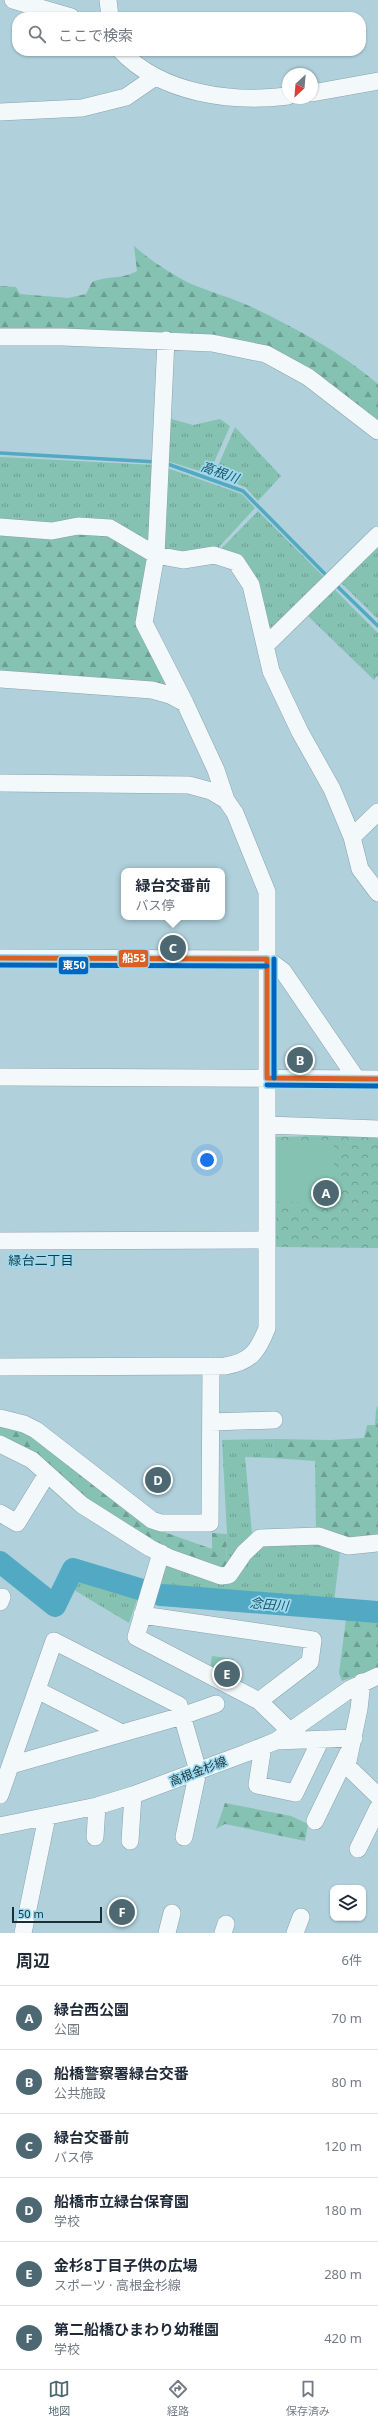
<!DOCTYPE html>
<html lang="ja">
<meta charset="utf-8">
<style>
:root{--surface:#fff;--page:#f6f6f7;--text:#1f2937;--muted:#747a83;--line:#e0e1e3;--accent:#4d6871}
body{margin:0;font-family:"Noto Sans","Noto Sans JP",sans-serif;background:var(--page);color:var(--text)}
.controls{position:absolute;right:12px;bottom:12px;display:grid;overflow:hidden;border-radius:8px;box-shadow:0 1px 3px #0004}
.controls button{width:36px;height:36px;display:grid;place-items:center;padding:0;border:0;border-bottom:1px solid var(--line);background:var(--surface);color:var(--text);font:20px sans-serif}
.compass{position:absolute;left:282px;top:68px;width:36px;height:36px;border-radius:50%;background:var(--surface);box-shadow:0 1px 3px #0004;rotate:206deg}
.scale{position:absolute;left:12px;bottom:10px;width:90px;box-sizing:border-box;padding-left:4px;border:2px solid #183038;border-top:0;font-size:11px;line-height:14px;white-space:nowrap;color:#183038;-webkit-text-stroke:3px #9dd9ef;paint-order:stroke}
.you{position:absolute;left:207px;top:1160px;width:14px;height:14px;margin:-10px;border:3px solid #fff;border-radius:50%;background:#1a73e8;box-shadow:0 0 0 6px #1a73e833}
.badge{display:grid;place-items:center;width:26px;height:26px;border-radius:50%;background:var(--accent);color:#fff;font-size:13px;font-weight:700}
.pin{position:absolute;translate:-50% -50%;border:2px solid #fff;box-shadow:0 1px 4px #0006}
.popup{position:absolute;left:121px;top:868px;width:104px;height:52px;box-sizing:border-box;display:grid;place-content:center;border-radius:8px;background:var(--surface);filter:drop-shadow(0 1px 3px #0005);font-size:13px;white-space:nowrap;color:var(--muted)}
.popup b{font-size:15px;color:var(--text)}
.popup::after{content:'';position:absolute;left:50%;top:100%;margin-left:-8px;border:8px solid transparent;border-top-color:var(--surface)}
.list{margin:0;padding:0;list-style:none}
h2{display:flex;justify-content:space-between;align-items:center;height:52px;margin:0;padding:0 16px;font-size:17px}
h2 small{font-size:13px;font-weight:400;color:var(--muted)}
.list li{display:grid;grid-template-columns:26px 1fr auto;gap:12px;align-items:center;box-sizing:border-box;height:64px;padding:0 16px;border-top:1px solid var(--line)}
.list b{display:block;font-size:15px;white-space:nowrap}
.list p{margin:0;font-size:13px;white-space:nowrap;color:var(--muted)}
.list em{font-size:13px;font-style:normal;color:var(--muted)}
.icon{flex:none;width:22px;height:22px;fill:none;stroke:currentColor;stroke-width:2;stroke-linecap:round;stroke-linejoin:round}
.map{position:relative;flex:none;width:378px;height:1933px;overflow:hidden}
.search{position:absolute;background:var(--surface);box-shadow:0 1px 3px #0004;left:12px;right:12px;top:12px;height:44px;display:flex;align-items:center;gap:10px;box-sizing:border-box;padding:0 14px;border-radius:16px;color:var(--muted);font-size:15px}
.sheet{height:436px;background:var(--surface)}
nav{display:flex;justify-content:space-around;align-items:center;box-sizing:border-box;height:56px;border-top:1px solid var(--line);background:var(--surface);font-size:11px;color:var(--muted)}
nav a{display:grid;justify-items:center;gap:2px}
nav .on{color:var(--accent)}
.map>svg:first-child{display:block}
.grass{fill:url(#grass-tufts)}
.forest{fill:url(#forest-firs)}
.park{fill:url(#park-crowns)}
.garden{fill:#85c2b2}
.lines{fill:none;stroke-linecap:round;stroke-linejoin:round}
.stream{stroke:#51a9c4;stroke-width:3.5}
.river{stroke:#51a9c4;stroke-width:22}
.minor-casing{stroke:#88a2ab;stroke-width:18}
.minor{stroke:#f3f8fa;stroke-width:17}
.bus-1-casing{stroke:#9dd9ef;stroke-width:8}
.bus-2-casing{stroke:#9dd9ef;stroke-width:8}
.bus-1{stroke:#dc6024;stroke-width:5}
.bus-2{stroke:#0065bd;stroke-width:5}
.labels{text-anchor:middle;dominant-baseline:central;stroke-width:3.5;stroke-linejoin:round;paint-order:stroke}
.street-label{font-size:12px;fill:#183038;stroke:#9dd9ef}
.water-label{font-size:13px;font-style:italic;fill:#1b5567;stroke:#9dd9ef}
.neighbourhood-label{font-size:13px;fill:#103e4c;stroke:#9dd9ef}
.line-badge{stroke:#9dd9ef;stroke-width:1.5}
.badge-label{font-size:11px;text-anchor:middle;font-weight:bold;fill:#fff}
</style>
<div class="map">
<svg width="378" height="1933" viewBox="0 0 378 1933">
<defs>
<pattern id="grass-tufts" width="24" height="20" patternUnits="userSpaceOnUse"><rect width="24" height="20" fill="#85c2b2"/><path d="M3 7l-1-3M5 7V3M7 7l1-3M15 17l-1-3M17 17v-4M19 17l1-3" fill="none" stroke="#6c9e92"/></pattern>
<pattern id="forest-firs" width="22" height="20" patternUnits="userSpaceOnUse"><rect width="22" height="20" fill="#85c2b2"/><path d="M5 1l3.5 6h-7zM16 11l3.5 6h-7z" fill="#6c9e92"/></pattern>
<pattern id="park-crowns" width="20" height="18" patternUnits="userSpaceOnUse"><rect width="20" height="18" fill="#85c2b2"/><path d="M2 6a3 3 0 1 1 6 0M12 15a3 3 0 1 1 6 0" fill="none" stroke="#6c9e92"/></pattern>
</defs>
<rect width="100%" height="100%" fill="#b0d1dc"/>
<path class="grass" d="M168 418 193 425 220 419 230 426 209 474 164 460Z
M235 427 281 476 258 501 245 487 214 475Z
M0 457 155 465 149 546 50 527 0 523Z
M164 467 242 494 255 508 218 548 185 551 158 548Z
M258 511 326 579 274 629 269 626 220 550Z
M378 544V619L339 581Z
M334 589 378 633V675L374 680 308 616Z
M274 1439 273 1458 245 1457 252 1533 226 1565 227 1534 222 1440Z
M317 1543 340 1551 333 1611 152 1591 162 1560 220 1579 259 1546Z
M74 1573 139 1594 129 1623 69 1587Z"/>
<path class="forest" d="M134 246C150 260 169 273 189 283 210 292 233 298 254 308 297 329 342 353 378 384V424L266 350 0 330V286L16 287 20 294 68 298 86 294 92 282C110 275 120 280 137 271Z
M0 531 107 535 147 556 137 619 170 682 166 686 0 674Z
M378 1406V1539L368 1542 316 1531 315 1461 273 1458 274 1439 331 1440 364 1438 367 1425H375L376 1410Z
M0 1424 23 1430 150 1527 212 1549V1533L227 1534 226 1565 224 1569 152 1544 0 1440Z
M346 1619 378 1622V1668L342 1681 339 1673Z
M225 1803 291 1816 308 1824 305 1841 225 1824 216 1829Z"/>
<path class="park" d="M375 1135 378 1139V1248L275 1247 271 1137Z"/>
<path class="garden" d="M274 1140H334V1203L276 1202Z
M212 1656 234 1659 233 1681 210 1668Z"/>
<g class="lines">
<path class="stream" d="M0 453 157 462
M165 463 243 491 328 577
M335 584 378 626"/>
<path class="river" d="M0 1562 55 1606 73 1569 146 1591
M161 1595 378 1612"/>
<g class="minor-casing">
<path id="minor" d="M13 0 71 17
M108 0 110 17
M121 51C162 94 232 103 288 96
M312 93 378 81
M0 112 82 108 126 97 155 77
M0 337H63L212 343 266 354 308 377 378 431
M166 340 156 555 144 623 185 703
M0 527 52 531 78 526 110 528 156 555 183 560 214 555 236 562 251 585 271 671 300 732 332 789 352 837 360 869 378 893
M265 646 378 535
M0 679 152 690 170 695 185 703 216 770 226 800
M0 783 189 785 211 791 226 800 235 813 267 892V1328C258 1351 251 1362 225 1366L0 1367
M352 837 378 812
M0 958 267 959 283 971 356 1078
M0 1077 378 1079
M267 1125 378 1129
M0 1241 266 1240
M0 1418 24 1424 36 1430 152 1520 161 1523H210L211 1366
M211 1422 274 1420
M0 1444 32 1460 82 1505 150 1548 170 1558 221 1576 229 1575 244 1553 260 1538 319 1536 348 1546 378 1543
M0 1513 17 1523 47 1474
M161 1553 136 1637 259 1701 290 1731
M0 1602 2 1597
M142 1615 313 1640 310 1662 259 1701
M362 1682 359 1709 347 1766 378 1796
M37 1690 122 1733
M276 1741 354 1738
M263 1746 257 1785 295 1793 321 1739
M11 1765 182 1716 216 1704
M0 1795 54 1641 179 1705 198 1771 184 1837
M315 1821 348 1753
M0 1826 97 1806 133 1795 246 1753 276 1741 350 1689 378 1676
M95 1837 97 1806
M130 1841 133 1795
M358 1849 378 1808
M23 1933 47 1817
M167 1933 172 1913
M223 1933 226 1924
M295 1933 301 1917"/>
</g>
<use href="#minor" class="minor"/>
<g class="bus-1-casing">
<path id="bus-1" d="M0 958 267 959
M267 959V1078
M267 1078 378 1079"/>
</g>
<g class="bus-2-casing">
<path id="bus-2" d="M274 959V1078
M0 965 267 966
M267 1085 378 1086"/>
</g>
<use href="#bus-1" class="bus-1"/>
<use href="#bus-2" class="bus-2"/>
</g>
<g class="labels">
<g class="street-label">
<text transform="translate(198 1771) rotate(-21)">高根金杉線</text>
</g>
<g class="water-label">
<text transform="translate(220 472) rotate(20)">高根川</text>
<text transform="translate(269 1604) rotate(5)">念田川</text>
</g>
<g class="neighbourhood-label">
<text x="41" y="1260">緑台二丁目</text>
</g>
</g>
<g class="line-badge">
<rect x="118" y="949" width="31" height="19" rx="4" fill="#dc6024"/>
<rect x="58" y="956" width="31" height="19" rx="4" fill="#0065bd"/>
</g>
<g class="badge-label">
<text x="134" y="962">船53</text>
<text x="74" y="969">東50</text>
</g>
</svg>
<div class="controls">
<button><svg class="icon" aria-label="layers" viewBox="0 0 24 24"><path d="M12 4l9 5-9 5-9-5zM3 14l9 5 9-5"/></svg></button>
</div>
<svg class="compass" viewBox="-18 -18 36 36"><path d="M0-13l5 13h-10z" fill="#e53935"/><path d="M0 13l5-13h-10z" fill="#747a83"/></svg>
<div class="scale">50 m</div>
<div class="you"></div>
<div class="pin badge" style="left:326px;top:1193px">A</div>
<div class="pin badge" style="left:300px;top:1060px">B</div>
<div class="pin badge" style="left:173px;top:948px">C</div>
<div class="popup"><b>緑台交番前</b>バス停</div>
<div class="pin badge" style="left:158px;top:1480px">D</div>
<div class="pin badge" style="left:227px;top:1674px">E</div>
<div class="pin badge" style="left:122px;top:1912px">F</div>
<div class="search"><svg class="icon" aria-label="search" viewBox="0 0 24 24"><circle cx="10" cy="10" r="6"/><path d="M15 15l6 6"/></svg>ここで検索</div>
</div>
<section class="sheet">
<h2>周辺<small>6件</small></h2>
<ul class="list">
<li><span class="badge">A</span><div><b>緑台西公園</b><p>公園</p></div><em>70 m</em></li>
<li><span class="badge">B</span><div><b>船橋警察署緑台交番</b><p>公共施設</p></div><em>80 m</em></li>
<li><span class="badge">C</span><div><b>緑台交番前</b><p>バス停</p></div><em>120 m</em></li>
<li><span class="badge">D</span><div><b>船橋市立緑台保育園</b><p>学校</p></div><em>180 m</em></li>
<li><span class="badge">E</span><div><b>金杉8丁目子供の広場</b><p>スポーツ · 高根金杉線</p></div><em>280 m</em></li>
<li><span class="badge">F</span><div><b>第二船橋ひまわり幼稚園</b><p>学校</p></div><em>420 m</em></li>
</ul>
</section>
<nav>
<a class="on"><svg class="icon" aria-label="map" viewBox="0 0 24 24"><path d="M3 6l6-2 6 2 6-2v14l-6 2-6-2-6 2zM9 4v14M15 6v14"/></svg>地図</a>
<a><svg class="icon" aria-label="directions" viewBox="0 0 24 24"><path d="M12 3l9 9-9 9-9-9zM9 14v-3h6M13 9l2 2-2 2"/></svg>経路</a>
<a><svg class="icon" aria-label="saved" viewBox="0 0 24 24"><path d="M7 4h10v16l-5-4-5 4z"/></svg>保存済み</a>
</nav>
